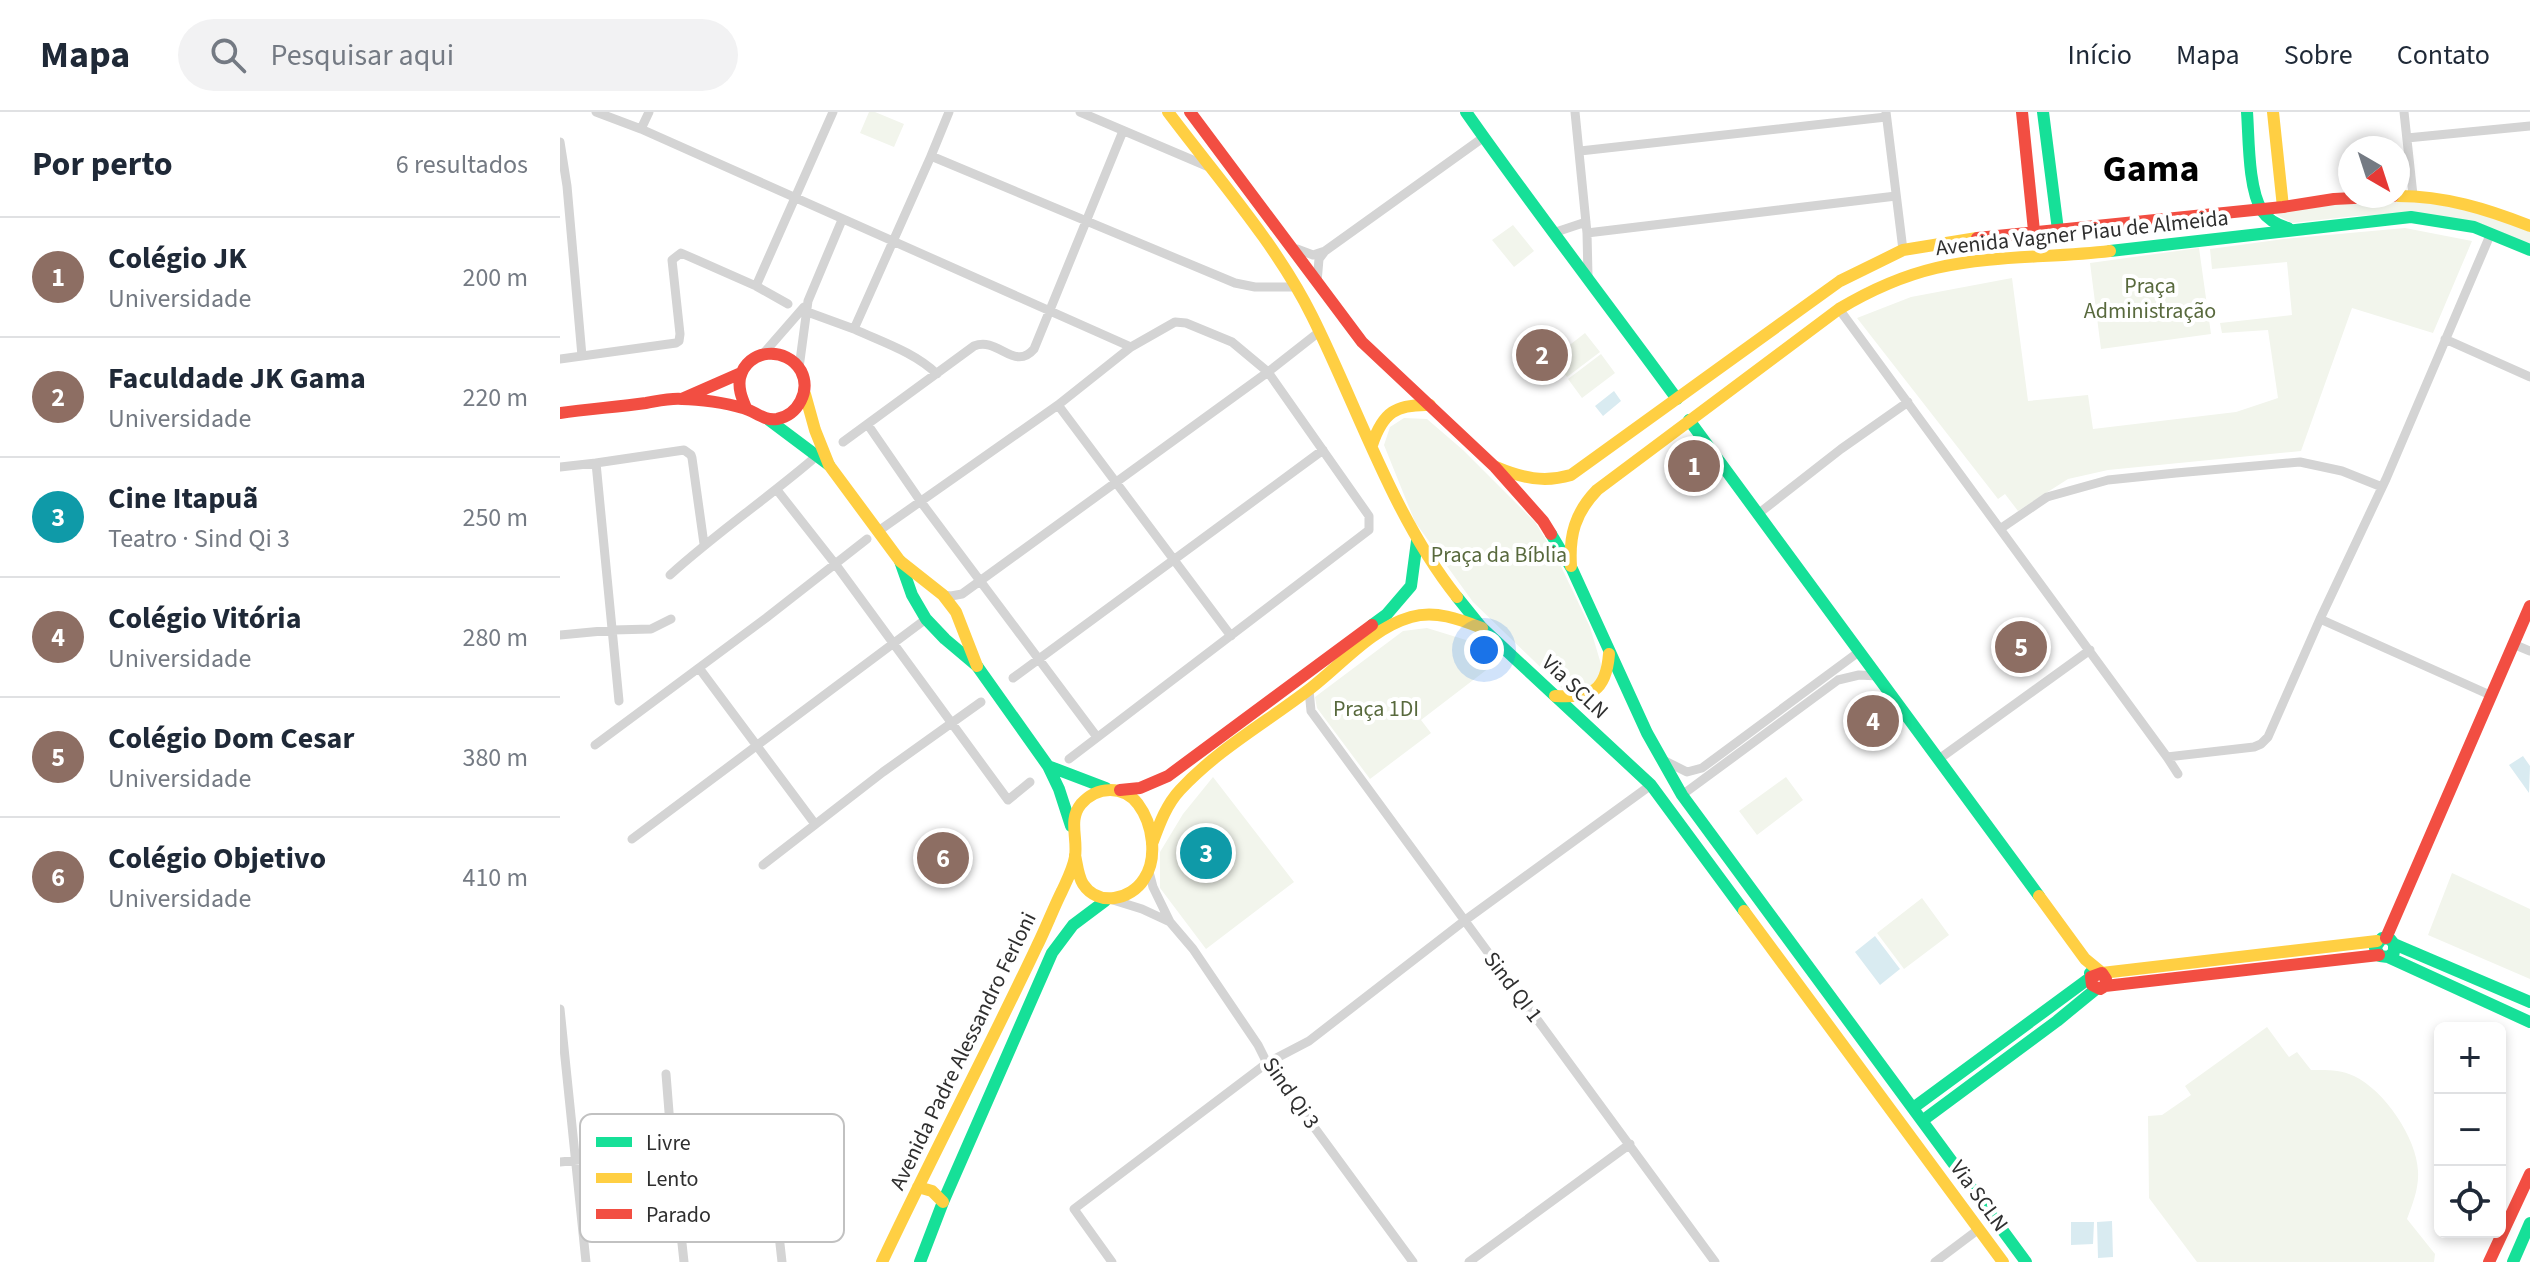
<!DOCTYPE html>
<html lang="pt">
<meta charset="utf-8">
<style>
:root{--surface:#fff;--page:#f2f2f3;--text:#1f2937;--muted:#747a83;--line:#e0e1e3;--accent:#ea580c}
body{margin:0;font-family:"Source Sans 3",sans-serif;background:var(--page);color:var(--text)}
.controls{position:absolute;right:24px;bottom:24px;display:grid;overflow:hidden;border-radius:12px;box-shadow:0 4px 12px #0003}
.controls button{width:72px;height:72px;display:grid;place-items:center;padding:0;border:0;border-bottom:2px solid var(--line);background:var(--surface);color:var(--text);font:40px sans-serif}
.compass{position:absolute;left:1778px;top:24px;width:72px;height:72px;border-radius:50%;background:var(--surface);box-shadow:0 4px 12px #0003;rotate:141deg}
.you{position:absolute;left:924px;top:538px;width:28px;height:28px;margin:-20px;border:6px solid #fff;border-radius:50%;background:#1a73e8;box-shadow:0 0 0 12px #1a73e833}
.badge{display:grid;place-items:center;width:52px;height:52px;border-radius:50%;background:var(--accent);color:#fff;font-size:26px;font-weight:700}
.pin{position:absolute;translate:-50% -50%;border:4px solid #fff;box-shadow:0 2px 8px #0006}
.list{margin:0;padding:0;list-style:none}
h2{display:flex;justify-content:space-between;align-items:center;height:104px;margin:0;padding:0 32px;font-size:34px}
h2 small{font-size:26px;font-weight:400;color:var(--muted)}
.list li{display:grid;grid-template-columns:52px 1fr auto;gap:24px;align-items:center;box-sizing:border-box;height:120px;padding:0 32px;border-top:2px solid var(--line)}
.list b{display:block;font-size:30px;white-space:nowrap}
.list p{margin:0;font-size:26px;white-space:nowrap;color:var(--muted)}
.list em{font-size:26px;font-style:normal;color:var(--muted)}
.icon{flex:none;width:44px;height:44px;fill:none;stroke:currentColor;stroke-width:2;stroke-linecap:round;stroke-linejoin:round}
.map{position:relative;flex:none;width:1970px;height:1150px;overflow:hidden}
header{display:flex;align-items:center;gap:48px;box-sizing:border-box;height:112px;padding:0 40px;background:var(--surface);border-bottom:2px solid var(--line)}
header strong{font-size:38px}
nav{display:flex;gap:44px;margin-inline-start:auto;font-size:28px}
.search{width:560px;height:72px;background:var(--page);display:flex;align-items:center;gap:20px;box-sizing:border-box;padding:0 28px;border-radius:44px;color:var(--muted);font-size:30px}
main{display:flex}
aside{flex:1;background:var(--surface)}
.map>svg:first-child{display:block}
.green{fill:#f2f5ec}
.water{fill:#d9ebf1}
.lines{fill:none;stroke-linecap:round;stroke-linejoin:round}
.street{stroke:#d4d4d4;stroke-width:9}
.fast{stroke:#16e098;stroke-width:12}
.slow{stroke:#ffcf43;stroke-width:12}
.jam{stroke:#f24e42;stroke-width:12}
.labels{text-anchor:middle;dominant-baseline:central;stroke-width:8;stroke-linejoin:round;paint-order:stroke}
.street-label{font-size:22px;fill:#2f2f2f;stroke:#fff}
.park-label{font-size:22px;fill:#58693d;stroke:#fff}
.town-label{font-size:38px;font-weight:bold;fill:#000;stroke:#fff}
.key{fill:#fff;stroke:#c1c1c1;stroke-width:2}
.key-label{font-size:22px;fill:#2f2f2f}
</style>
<header>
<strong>Mapa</strong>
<div class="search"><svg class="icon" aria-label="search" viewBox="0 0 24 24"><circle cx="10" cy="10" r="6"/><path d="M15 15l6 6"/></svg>Pesquisar aqui</div>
<nav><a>Início</a><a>Mapa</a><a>Sobre</a><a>Contato</a></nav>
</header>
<main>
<aside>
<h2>Por perto<small>6 resultados</small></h2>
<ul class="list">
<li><span class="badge" style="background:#8d6e63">1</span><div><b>Colégio JK</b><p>Universidade</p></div><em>200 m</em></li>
<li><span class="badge" style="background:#8d6e63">2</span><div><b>Faculdade JK Gama</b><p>Universidade</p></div><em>220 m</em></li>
<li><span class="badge" style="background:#0f9aa8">3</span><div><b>Cine Itapuã</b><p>Teatro · Sind Qi 3</p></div><em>250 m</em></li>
<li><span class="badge" style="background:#8d6e63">4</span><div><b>Colégio Vitória</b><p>Universidade</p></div><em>280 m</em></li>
<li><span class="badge" style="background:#8d6e63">5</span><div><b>Colégio Dom Cesar</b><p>Universidade</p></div><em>380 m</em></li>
<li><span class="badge" style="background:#8d6e63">6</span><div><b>Colégio Objetivo</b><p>Universidade</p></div><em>410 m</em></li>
</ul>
</aside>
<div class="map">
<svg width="1970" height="1150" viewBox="0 0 1970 1150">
<rect width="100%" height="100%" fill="#fff"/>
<path class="green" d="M309 0H315L344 12 334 35 300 21Z
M1848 87C1893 92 1928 102 1970 120V131L1852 101 1795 104 1732 111 1713 101 1806 89Z
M953 113 974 139 954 155 932 128Z
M1845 116 1912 129 1873 221 1792 196 1741 339 1548 358 1508 367 1458 399 1445 382 1438 387 1297 206 1351 185 1452 166 1468 289 1528 283 1533 317 1676 300 1718 286 1708 218 1662 221 1660 211 1732 203 1727 150 1652 157 1650 137 1724 127Z
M1639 136 1651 222 1541 237 1530 151Z
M1025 221 1040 240 1007 265 993 246Z
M1041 242 1055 261 1022 286 1008 267Z
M844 306 867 307 903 338 975 410 996 444 1030 515 1043 559 1030 575 1003 577 913 490 855 410 824 333 830 315Z
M867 516 919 532 938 549 861 608 871 621 810 667 757 596 755 585 843 519Z
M653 665 734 770 646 837 600 776V740L623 702Z
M1226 665 1243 688 1197 723 1179 699Z
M1892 761 1970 797V867L1868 823Z
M1362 786 1389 823 1344 857 1317 821Z
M1707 915 1729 945 1737 940 1751 958C1766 958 1779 957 1794 964 1824 978 1857 1026 1858 1059 1859 1076 1853 1091 1847 1107L1875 1142 1874 1150H1637L1589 1086 1588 1004 1602 1003 1631 983 1625 974Z"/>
<path class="water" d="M1054 279 1061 289 1043 304 1035 294Z
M1963 644 1970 654 1969 681 1949 653Z
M1315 824 1340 857 1320 873 1295 840Z
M1552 1109 1553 1145 1538 1146 1537 1110Z
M1511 1110H1534L1533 1132 1511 1133Z"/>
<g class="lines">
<path class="street" d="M36 0 81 17 89 0
M389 0 371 44 675 171 695 175H736
M520 0 649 55
M1015 0 1027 121 1028 164
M1326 0 1343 138
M1844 0 1853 83
M81 17 571 235
M1847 26 1970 14
M0 30 7 74 22 244
M1020 39 1326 5
M993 121 1026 110
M1027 121 1336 84
M737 137 753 143 765 139 924 25
M757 170 759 147 765 139
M228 192 196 174 273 0
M1279 197 1607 645 1694 635 1701 632 1708 625 1760 507 1826 367 1931 121
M242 198 294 217 371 44
M294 217C322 230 354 240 377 262
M1885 227 1970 265
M203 242 244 195
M0 247 116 231 119 229 120 222 112 148 121 141 196 174
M239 256 248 189 282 108
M498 293 671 524
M308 313 361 390 537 625
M283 330 414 234C438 224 454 260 474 237L563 19
M36 351 124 338 131 343 132 346 144 432
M0 355 36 351 59 589
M217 378 276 453 448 688 470 670
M1198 402 1281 337 1348 290
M1440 417 1487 385 1548 368 1616 361 1740 350 1782 359 1822 375
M317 420 498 293 571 235 615 210 626 211 672 230 708 260 809 404V418L509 647
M110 463C155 422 205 388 252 348
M383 483 391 484 402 482 708 260 759 220
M1760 507 1930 583
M0 523 53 518 91 517 111 507
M1953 532 1970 539
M139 556 255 712
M453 566 763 338
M749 578 751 599 1155 1150
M35 633 206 506 307 427
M1607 645 1618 662
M1379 647 1530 538
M1103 648 1127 660 1142 656 1300 539
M1122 683 1278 568 1299 563 1318 564
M72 727 366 507
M203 753 323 660 421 590
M589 760 593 775 610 810 633 837 698 933 707 951 853 1150
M553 788 582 797 610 810
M0 897 26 1150
M112 1038 124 1150
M0 1050 112 1038 106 962
M219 1123 222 1150
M552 1150 514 1097 707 951 749 929 904 809 1091 673
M909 1150 1070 1032
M1375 1150 1419 1117"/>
<path class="fast" d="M906 0C974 97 1047 191 1117 287
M1483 0 1498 118
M1687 0C1689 27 1688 76 1702 99 1708 108 1718 113 1728 116
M1550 139 1851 105 1914 115 1970 138
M209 308 269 353
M1129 308 1479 784
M991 422 1012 457 1087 621 1122 683 1466 1150
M340 449 352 483 366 507 385 527 417 554 488 654 499 677 511 714
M897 485 922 516 1091 673 1184 799
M812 513 827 502 851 474 857 429
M488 654 546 676
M1834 832 1970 890
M1828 845 1834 840V832L1830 827 1822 826 1815 836 1820 844 1828 845 1970 910
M1353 996 1531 865 1530 861
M1362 1009 1497 909 1536 877
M360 1150 383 1090 492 841 513 813 545 789
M1953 1150 1970 1111"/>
<path class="slow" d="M608 0C656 64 717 133 752 204 798 296 833 405 897 485
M1713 0 1723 95
M1838 84C1885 84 1927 97 1970 114
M245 282 255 318 269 353 340 449 383 483 396 500 417 554
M812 333C823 300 836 292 870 293
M936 355C962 366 984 371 1011 363L1280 169 1343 138 1417 126
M1011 454C1009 423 1015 401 1037 378L1279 197C1309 179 1342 164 1376 156 1432 143 1493 146 1550 139
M995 584C1031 586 1046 580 1049 542
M592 732C599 713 606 693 620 678 658 637 707 610 751 576 782 552 812 516 851 505 875 498 899 507 922 516
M1479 784 1525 847 1542 861 1817 829
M1184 799 1443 1150
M358 1075 372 1079 383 1090
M322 1150C372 1044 427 940 477 834 486 816 493 797 502 779 507 768 513 757 515 745 518 726 508 708 521 692 537 674 563 673 578 692 593 712 598 746 584 767 571 788 538 795 523 772 518 764 517 752 515 743"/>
<path class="jam" d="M630 0 802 230 935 355 983 409 991 422
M1462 0 1474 119
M1417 126 1723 95 1774 87 1833 84
M124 286 181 261
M0 301C28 297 57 295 86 291 98 289 110 286 122 287 140 287 166 291 183 296 195 299 203 309 217 307 238 303 251 279 241 259 227 234 187 236 180 266 178 277 182 286 186 296
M560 678 580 676 608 664 812 513
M1826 826 1970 494
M1545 874 1546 867 1542 861 1531 865 1532 873 1540 877 1545 874 1819 843
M1929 1150 1970 1062"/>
</g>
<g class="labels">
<g class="street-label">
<text transform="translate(1522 121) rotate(-6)">Avenida Vagner Piau de Almeida</text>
<text transform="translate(1015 575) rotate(43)">Via SCLN</text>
<text transform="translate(953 875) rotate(53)">Sind QI 1</text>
<text transform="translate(403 939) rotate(-64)">Avenida Padre Alessandro Ferloni</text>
<text transform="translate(731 981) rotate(55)">Sind Qi 3</text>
<text transform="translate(1419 1084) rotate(54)">Via SCLN</text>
</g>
<g class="park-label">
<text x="1590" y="174">Praça<tspan x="1590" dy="25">Administração</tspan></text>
<text x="939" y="443">Praça da Bíblia</text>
<text x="816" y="597">Praça 1DI</text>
</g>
<g class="town-label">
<text x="1591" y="57">Gama</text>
</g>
</g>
<rect x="20" y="1002" width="264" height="128" rx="12" class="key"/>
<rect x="36" y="1025" width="36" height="10" fill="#16e098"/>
<rect x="36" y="1061" width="36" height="10" fill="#ffcf43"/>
<rect x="36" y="1097" width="36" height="10" fill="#f24e42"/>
<g class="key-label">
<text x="86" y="1038">Livre</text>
<text x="86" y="1074">Lento</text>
<text x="86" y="1110">Parado</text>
</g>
</svg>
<div class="controls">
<button>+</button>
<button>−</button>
<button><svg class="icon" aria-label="locate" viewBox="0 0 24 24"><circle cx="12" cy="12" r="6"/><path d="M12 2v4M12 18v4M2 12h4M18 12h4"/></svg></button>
</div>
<svg class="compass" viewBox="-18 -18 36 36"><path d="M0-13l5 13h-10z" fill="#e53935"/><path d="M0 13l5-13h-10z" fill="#747a83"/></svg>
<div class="you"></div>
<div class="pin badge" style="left:1134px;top:354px;background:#8d6e63">1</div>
<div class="pin badge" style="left:982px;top:243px;background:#8d6e63">2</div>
<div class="pin badge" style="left:646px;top:741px;background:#0f9aa8">3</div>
<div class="pin badge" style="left:1313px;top:609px;background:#8d6e63">4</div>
<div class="pin badge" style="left:1461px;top:535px;background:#8d6e63">5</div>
<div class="pin badge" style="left:383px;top:746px;background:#8d6e63">6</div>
</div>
</main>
